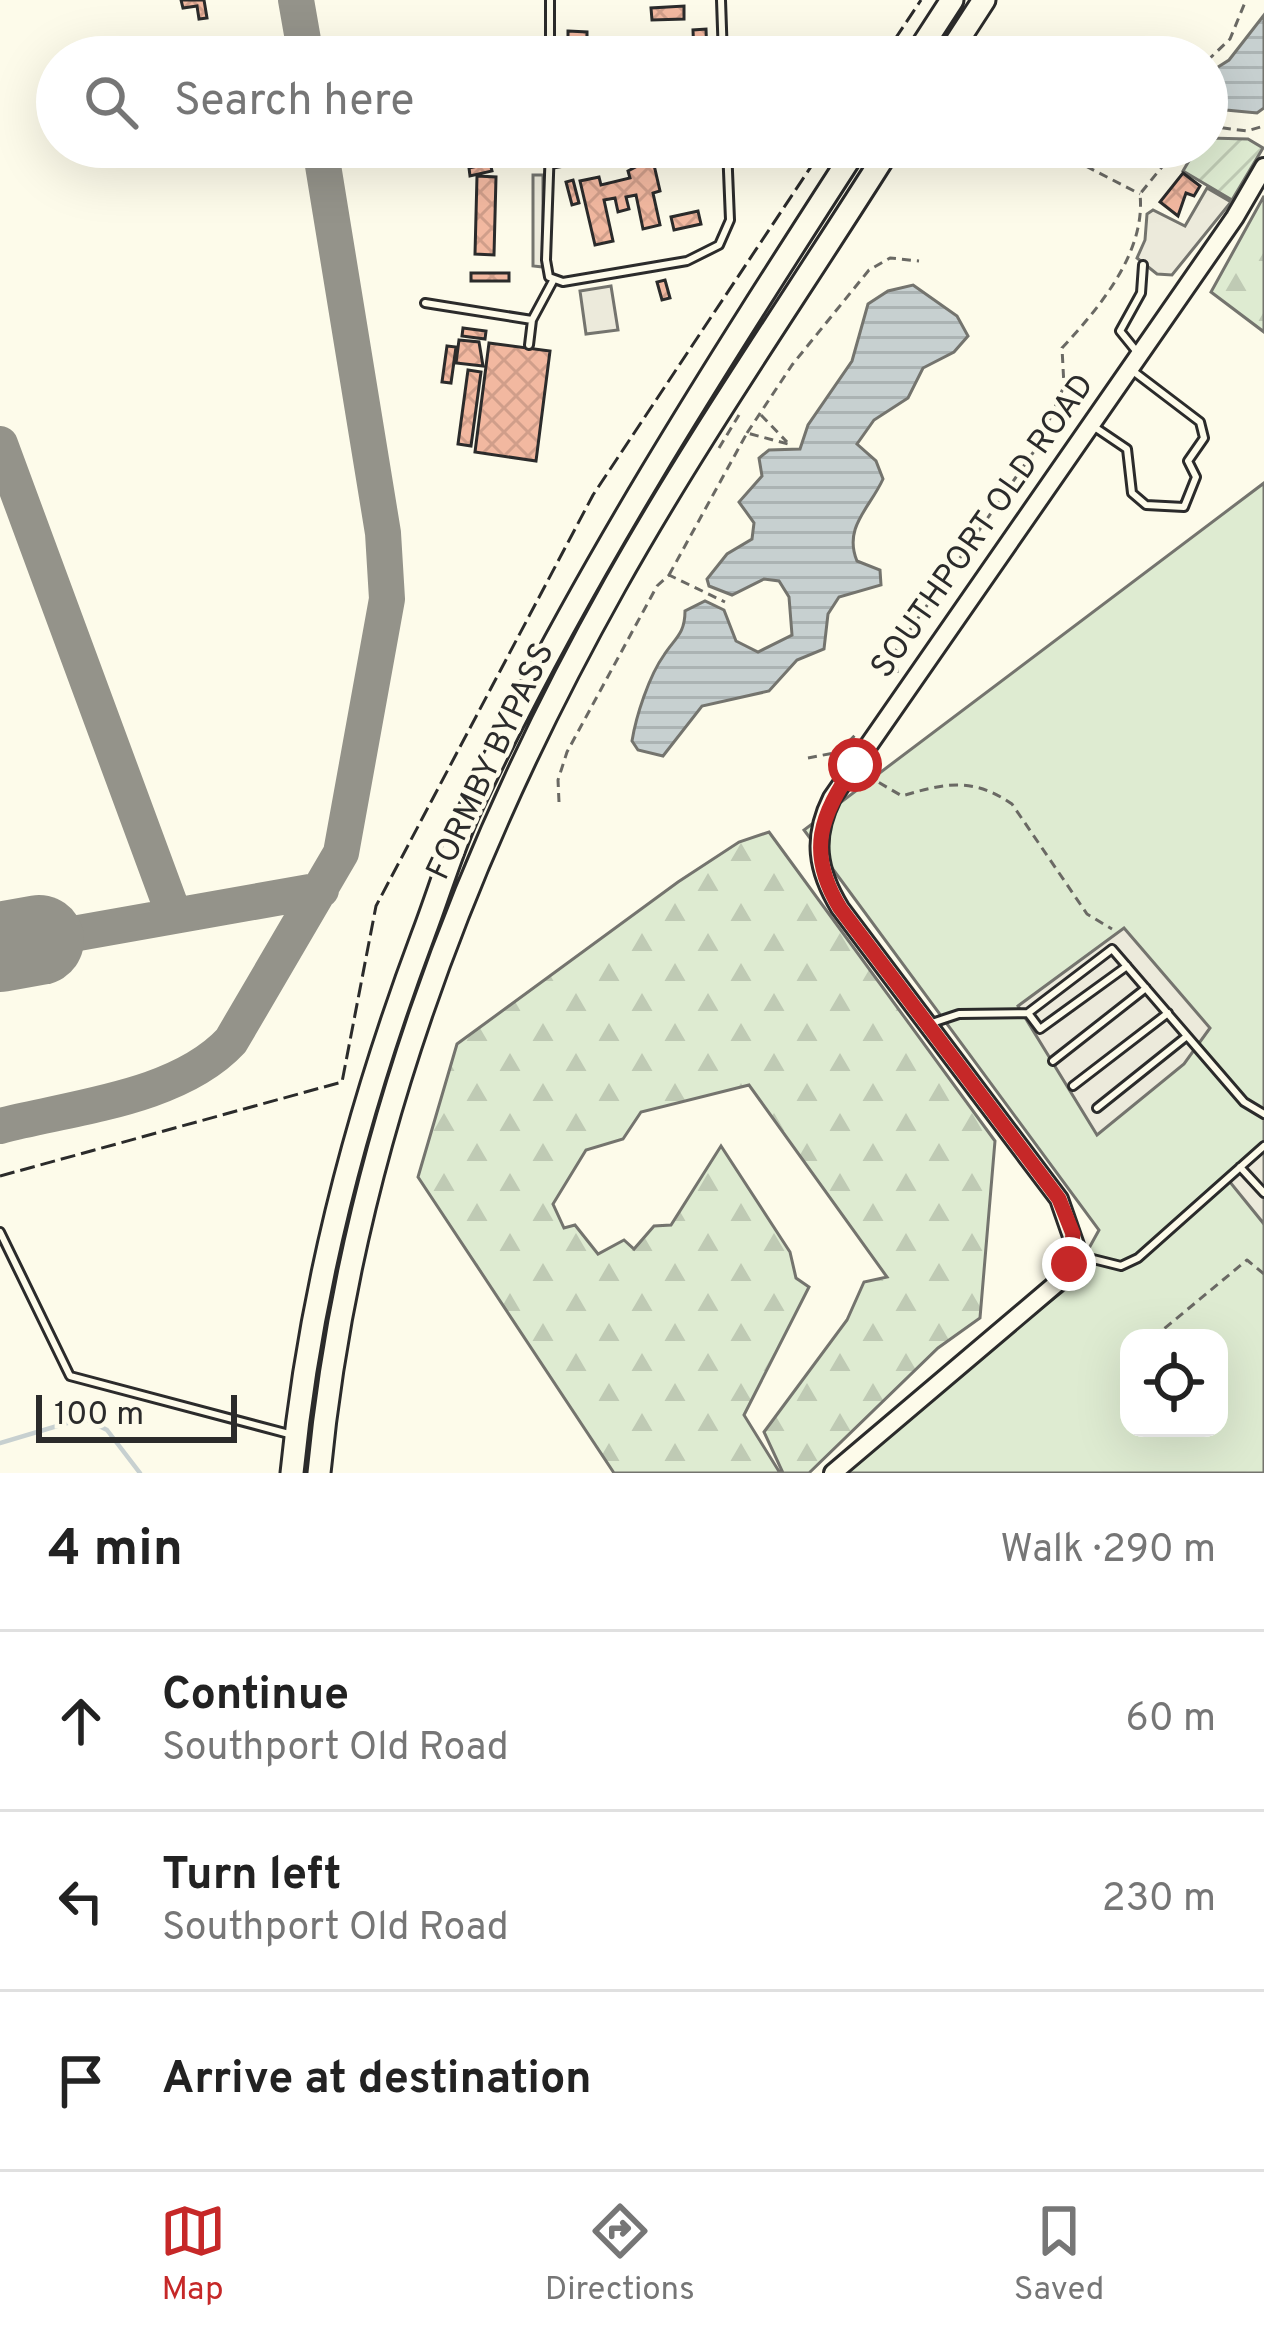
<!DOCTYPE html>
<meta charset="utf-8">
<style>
:root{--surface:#fff;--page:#f2f2f2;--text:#222;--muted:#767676;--line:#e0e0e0;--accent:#c62828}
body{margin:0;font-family:Overpass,sans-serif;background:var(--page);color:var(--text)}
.controls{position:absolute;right:36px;bottom:36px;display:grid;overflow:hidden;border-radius:24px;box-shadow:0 12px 48px #0002}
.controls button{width:108px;height:108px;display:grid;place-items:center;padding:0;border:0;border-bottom:3px solid var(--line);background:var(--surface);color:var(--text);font:60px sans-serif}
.scale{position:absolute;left:36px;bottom:30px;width:201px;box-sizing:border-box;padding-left:12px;border:6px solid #2b2b2b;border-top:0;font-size:33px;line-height:42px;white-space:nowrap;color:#2b2b2b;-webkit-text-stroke:9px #fdfbea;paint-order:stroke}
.stop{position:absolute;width:36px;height:36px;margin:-27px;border:9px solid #c62828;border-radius:50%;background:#fff}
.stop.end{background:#c62828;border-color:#fff;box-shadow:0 3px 12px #0008}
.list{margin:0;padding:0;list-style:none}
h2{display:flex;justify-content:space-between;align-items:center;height:156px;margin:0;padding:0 48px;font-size:51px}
h2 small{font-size:39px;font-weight:400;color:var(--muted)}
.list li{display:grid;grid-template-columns:78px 1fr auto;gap:36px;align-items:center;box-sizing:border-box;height:180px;padding:0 48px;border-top:3px solid var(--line)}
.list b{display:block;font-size:45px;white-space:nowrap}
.list p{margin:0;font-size:39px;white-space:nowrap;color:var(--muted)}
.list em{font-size:39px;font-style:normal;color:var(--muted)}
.icon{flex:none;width:66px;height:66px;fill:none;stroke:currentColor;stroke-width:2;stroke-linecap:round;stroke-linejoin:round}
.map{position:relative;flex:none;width:1264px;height:1473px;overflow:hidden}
.search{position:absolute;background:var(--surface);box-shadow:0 12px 48px #0002;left:36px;right:36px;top:36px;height:132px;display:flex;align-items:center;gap:30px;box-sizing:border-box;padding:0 42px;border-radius:66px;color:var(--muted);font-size:45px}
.sheet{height:696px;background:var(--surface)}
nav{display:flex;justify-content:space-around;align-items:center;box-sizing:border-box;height:168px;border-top:3px solid var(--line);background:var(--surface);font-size:33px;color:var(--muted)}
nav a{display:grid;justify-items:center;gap:6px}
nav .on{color:var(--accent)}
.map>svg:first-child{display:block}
.grass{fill:#deebd1;stroke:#74746e;stroke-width:3;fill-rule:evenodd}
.forest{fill:url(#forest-firs);stroke:#74746e;stroke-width:3}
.garden{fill:url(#garden-furrows);stroke:#74746e;stroke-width:3}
.parking{fill:#eceadb;stroke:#74746e;stroke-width:3}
.water{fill:url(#water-rules);stroke:#74746e;stroke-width:3}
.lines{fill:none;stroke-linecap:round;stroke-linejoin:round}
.stream{stroke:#c7d0d0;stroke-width:4.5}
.taxiway{stroke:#94938a;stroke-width:36}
.runway{stroke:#94938a;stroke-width:90}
.building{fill:url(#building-cross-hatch);stroke:#2b2b2b;stroke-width:3}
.lane-casing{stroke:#2b2b2b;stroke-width:12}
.secondary-casing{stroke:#2b2b2b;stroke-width:22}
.highway-casing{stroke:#2b2b2b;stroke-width:27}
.path{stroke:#6a6964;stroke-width:3;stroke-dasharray:9 6;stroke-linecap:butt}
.lane{stroke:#fdfbea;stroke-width:6}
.secondary{stroke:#fdfbea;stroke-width:16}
.highway{stroke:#fdfbea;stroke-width:21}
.fence{stroke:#2b2b2b;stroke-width:3;stroke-dasharray:15 6;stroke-linecap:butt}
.route{stroke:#c62828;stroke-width:15}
.labels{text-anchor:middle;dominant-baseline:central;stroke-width:9;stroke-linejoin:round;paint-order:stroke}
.street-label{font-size:33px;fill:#2b2b2b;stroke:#fdfbea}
</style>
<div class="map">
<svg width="1264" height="1473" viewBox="0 0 1264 1473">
<defs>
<pattern id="forest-firs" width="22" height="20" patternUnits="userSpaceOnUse" patternTransform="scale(3)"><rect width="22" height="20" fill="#deebd1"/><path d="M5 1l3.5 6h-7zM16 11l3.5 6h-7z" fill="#bfcab4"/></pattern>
<pattern id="garden-furrows" width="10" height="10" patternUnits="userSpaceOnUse" patternTransform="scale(3)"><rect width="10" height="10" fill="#deebd1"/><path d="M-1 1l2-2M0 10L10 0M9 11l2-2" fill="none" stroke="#bfcab4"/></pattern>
<pattern id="water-rules" width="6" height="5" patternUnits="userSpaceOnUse" patternTransform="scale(3)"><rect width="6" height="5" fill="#c7d0d0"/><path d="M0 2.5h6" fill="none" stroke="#abb3b3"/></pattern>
<pattern id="building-cross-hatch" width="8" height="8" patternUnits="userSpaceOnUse" patternTransform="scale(3)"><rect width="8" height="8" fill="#f2b8a0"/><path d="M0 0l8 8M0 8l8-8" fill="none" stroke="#d09e8a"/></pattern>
</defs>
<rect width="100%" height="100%" fill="#fdfbea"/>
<path class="grass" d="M1264 483V1473H829L1067 1288 1099 1230 804 830ZM1129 1338H1219V1428H1129Z"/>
<path class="forest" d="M1264 196V332L1211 292Z
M769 832 995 1141 980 1318 938 1348 809 1473H783L764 1432 847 1320 864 1282 887 1277 749 1085 641 1112 623 1139 586 1150 553 1204 564 1228 575 1225 598 1254 624 1240 634 1249 654 1226 671 1225 721 1146 790 1252 796 1278 809 1287 744 1415 780 1473H614L418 1177 457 1044 678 882 739 842Z"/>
<path class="garden" d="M1208 138 1248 139 1263 148 1232 200 1183 171 1197 147H1207Z"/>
<path class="parking" d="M533 175H543V267L533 266Z
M1207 188 1231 202 1172 275 1157 274 1137 258 1145 240 1147 214 1153 210 1185 226Z
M611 286 618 330 586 334 580 291Z
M1124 928 1210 1028 1184 1064 1097 1135 1018 1006Z
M1264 1141V1224L1225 1176Z"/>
<path class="water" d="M1264 15V108L1257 113 1226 110 1208 95 1207 74 1229 60Z
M913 285 957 316 968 336 954 352 923 368 908 398 874 420 857 444 876 461 883 479C870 508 843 527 857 561L880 570 881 585 839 597 828 614 824 649 797 660 769 691 702 706 663 756 638 750 632 741C636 716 649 676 664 655 675 638 685 634 685 611L705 601 724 610 736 641 758 652 792 635 789 597 779 581 764 579 732 595 709 586 707 579 727 554 752 539 754 523 739 502 762 476 759 458 769 450 800 449 808 425 852 361 868 304 888 291Z"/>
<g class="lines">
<path class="stream" d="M0 1443 84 1418 107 1430 140 1473"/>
<path class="taxiway" d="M296 0 306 57
M0 444 174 915
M39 940 321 890
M0 1126C73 1107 178 1098 231 1041L341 853 387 599 383 533 320 147"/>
<path class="runway" d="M0 947 39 940"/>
</g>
<path class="building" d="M181 0H204L207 18 199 19 197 6 183 8Z
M684 6V19L652 20 651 8Z
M706 29 707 57H694L693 30Z
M568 31 587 32V57H568Z
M528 147 529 152 468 166 464 148Z
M647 161 648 166 654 165 660 191 653 193 660 225 643 229 636 195 626 197 629 209 618 212 615 198 604 200 613 241 595 245 580 181 599 177 601 185 630 178 628 171Z
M490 163 492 171 470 176 469 168Z
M1183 173 1200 186 1194 196 1186 193 1178 216 1160 202Z
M477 176 496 177 494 255 475 254Z
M573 180 579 203 572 205 566 182Z
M698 211 701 224 674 230 671 217Z
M471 273H509V281H471Z
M665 280 670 298 662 300 657 282Z
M463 328 486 331 485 339 462 336Z
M459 340 479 342 483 366 456 363Z
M489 343 550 351 536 461 475 452Z
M447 346 456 347 451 383 442 382Z
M468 370 481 372 471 446 458 444Z"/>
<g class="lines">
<g class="lane-casing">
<path id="lane" d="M550 0V57
M721 0 723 57
M550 147 546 260 549 277 563 282 687 261 719 245 730 220 727 147
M550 164 640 147
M425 303 532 320 554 279
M529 345 532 320
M1137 352 1120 331 1141 293 1143 265
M1096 428 1127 449 1132 493 1146 505 1184 507 1196 477 1188 461 1204 438 1200 422 1133 371
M1028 1013 1040 1029 1127 966
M932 1023 959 1014 1028 1013 1112 949 1244 1102 1264 1114
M1053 1061 1146 988
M1073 1086 1168 1013
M1097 1108 1187 1036
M1240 1167 1264 1193
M0 1232 70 1376 289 1434
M1073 1254 1121 1266 1138 1258 1264 1146"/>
</g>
<g class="secondary-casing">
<path id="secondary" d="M833 1473 1056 1284 1075 1245 1059 1199 840 908C817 870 812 838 832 798L1235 217 1264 167"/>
</g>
<g class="highway-casing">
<path id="highway" d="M915 57 952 0
M947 57 984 0
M292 1473C310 1288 358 1108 423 935 439 893 452 848 471 807 580 576 719 361 857 147
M319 1473C349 1160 462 858 615 585 699 435 799 292 890 147"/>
</g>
<path class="path" d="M1207 61 1230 39 1246 0
M1207 126 1247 131 1264 126
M1044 151 1070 158 1140 194
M761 415 787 442
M747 433 792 365 869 270 890 258 919 261
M719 448 739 415
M669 575 747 433 788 444
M897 673 896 650 1039 444 1064 386 1062 348C1100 307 1146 252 1140 194L1178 147
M808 758 839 752 857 733
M866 775 902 796C945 783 973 777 1012 804L1087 914 1112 929
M559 802 558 780 567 752 657 586 669 575 725 602
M1153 1338 1247 1260 1264 1274"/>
<use href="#lane" class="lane"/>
<use href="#secondary" class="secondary"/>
<use href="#highway" class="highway"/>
<path class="fence" d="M883 57 921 0
M0 1176 342 1082 376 906 593 495 824 147"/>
</g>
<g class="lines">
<path class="route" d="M855 765C820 815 806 852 840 908L1059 1199 1073 1234 1069 1264"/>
</g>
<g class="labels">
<g class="street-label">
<text transform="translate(984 527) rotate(-55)">SOUTHPORT OLD ROAD</text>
<text transform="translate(492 762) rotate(-65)">FORMBY BYPASS</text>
</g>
</g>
</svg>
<div class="controls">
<button><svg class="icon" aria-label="locate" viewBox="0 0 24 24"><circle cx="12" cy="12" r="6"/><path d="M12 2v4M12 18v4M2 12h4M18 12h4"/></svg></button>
</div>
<div class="scale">100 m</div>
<div class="stop" style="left:855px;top:765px"></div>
<div class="stop end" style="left:1069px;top:1264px"></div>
<div class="search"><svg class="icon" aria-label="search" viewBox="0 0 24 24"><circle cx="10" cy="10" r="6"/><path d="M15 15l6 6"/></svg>Search here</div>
</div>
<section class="sheet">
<h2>4 min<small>Walk · 290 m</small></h2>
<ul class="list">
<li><svg class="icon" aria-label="ahead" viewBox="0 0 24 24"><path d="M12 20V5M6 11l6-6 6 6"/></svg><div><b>Continue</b><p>Southport Old Road</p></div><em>60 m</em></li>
<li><svg class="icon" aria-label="left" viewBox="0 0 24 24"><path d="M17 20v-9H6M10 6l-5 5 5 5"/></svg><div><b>Turn left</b><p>Southport Old Road</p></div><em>230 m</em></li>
<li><svg class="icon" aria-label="arrive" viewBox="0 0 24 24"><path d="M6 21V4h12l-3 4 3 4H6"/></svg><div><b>Arrive at destination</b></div></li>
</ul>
</section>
<nav>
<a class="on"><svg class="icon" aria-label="map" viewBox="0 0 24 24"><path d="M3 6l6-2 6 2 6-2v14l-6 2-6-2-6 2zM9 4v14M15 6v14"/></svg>Map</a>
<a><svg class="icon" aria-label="directions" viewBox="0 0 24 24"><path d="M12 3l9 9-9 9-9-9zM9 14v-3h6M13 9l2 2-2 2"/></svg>Directions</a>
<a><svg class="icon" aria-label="saved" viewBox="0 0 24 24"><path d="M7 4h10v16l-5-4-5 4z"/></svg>Saved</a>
</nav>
